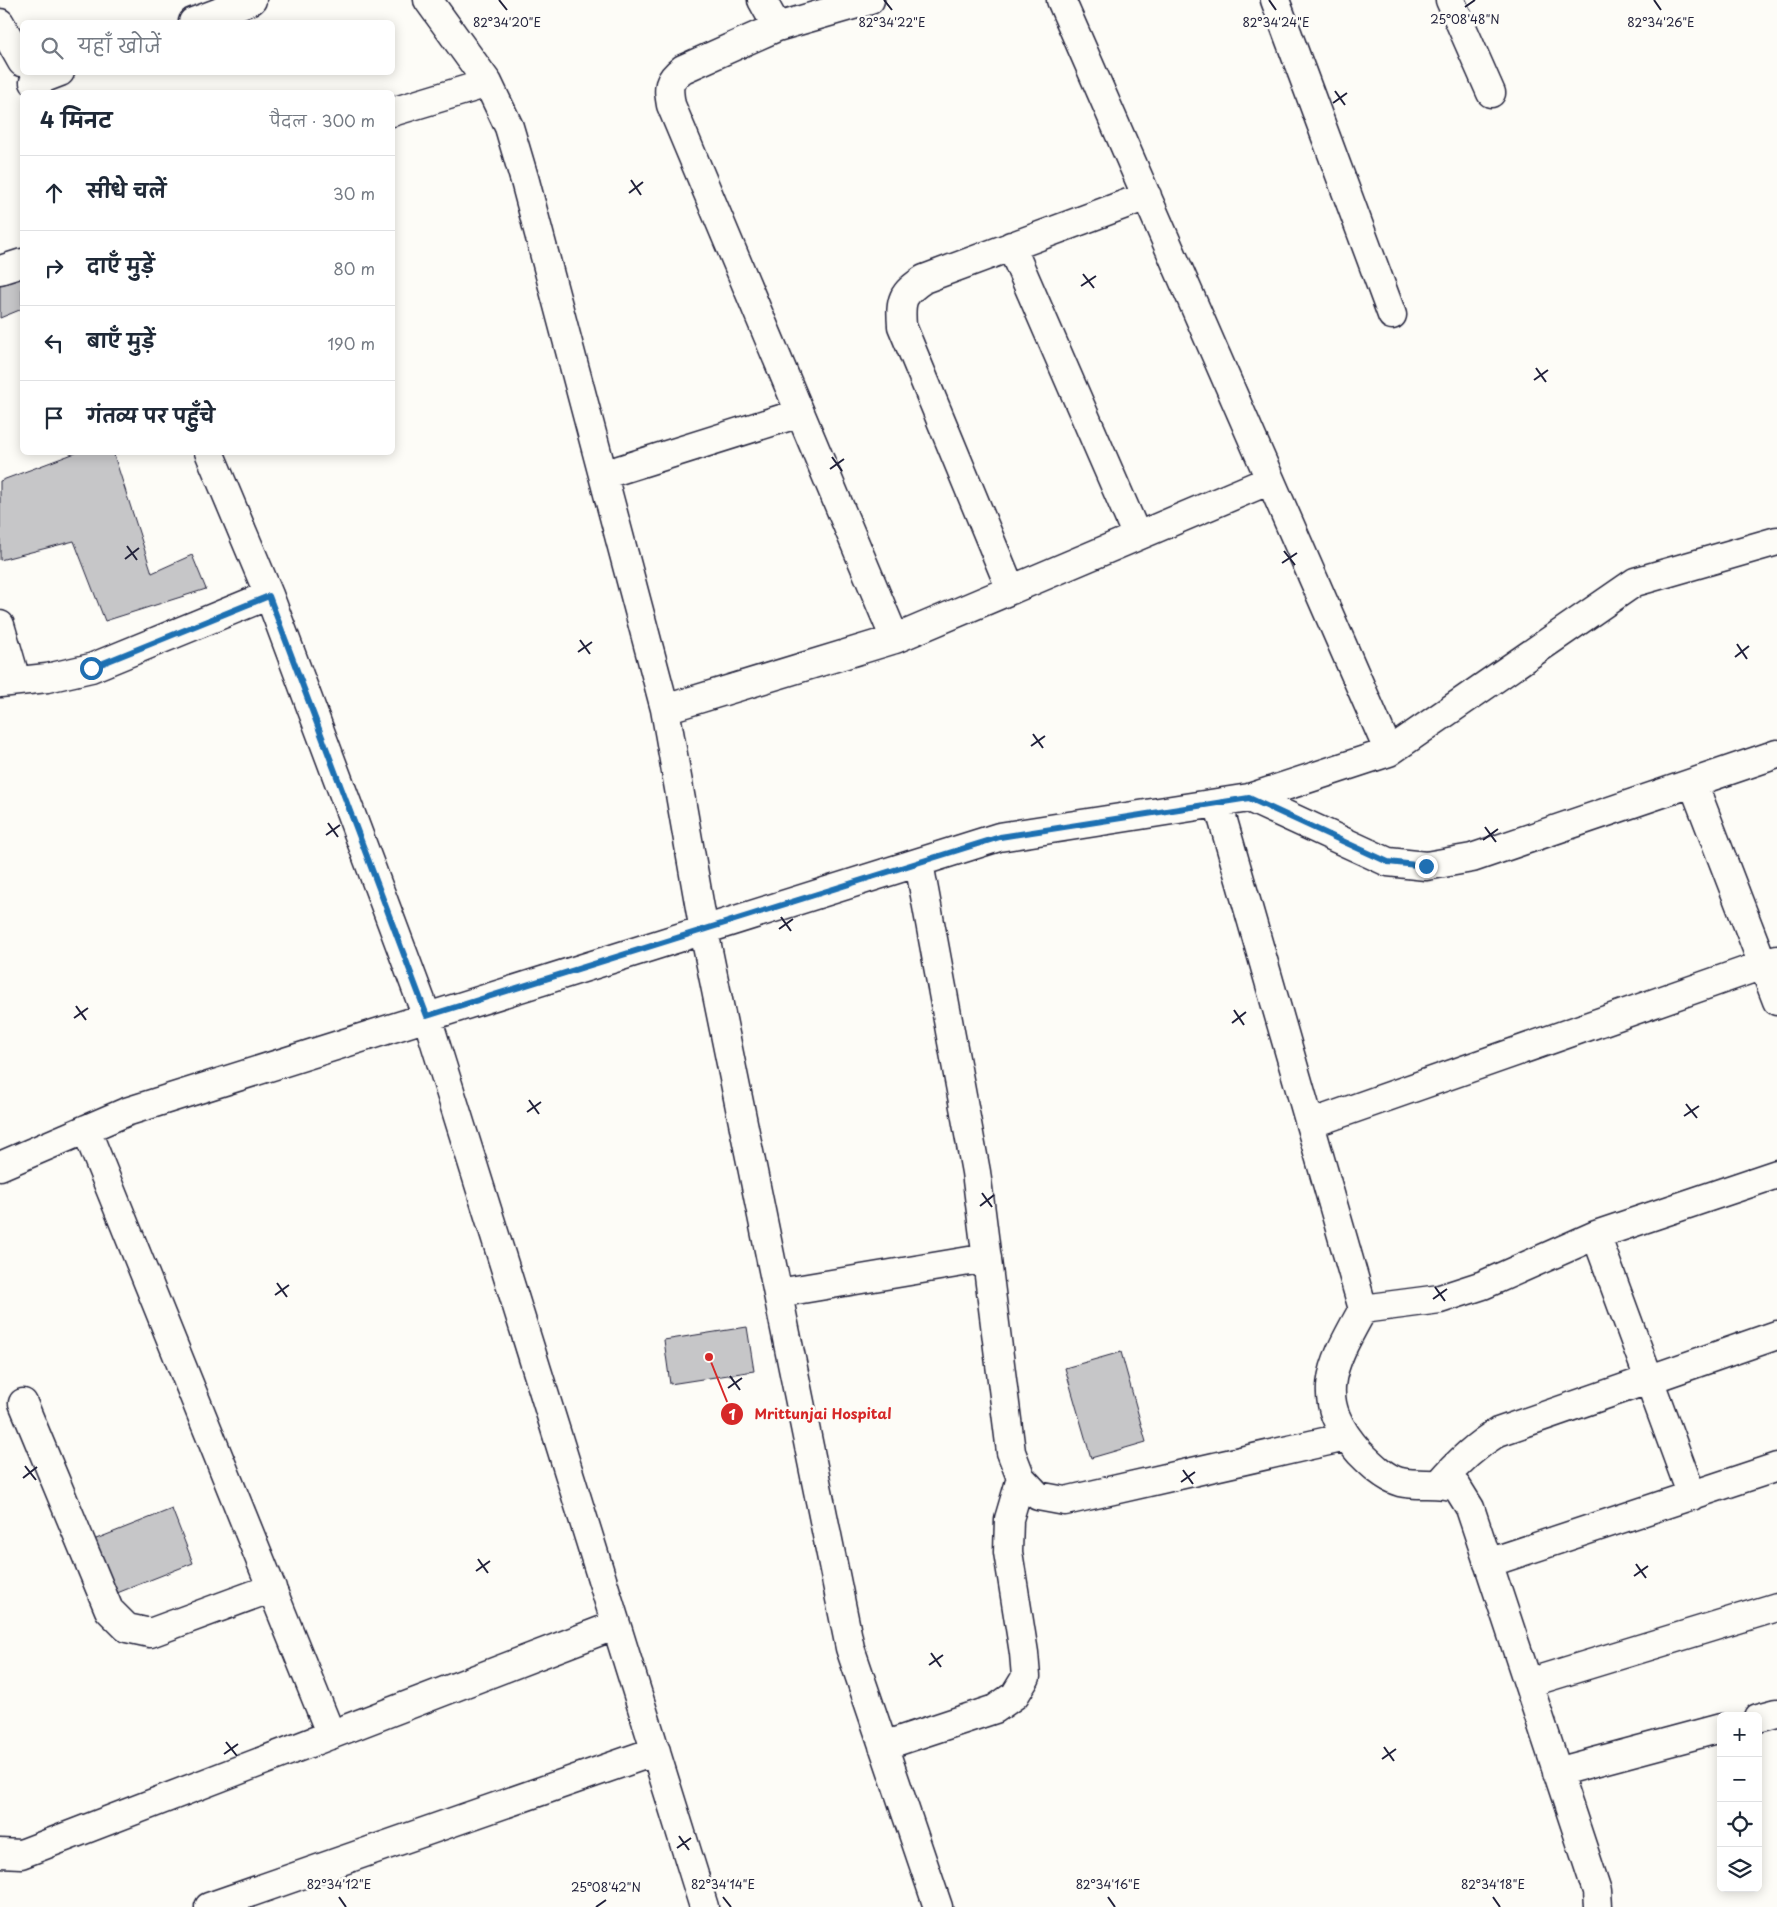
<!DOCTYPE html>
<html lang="hi">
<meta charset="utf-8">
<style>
:root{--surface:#fff;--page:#f6f6f7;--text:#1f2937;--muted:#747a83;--line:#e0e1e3}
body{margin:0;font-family:"Playpen Sans","Playpen Sans Deva",sans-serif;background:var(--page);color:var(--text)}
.controls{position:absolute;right:15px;bottom:15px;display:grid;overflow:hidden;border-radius:8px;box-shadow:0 2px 12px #0003}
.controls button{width:45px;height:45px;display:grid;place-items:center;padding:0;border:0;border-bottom:1px solid var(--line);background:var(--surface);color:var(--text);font:25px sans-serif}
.stop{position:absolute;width:15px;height:15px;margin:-11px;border:4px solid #1f6fb2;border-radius:50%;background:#fff}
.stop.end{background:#1f6fb2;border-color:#fff;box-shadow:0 1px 5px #0008}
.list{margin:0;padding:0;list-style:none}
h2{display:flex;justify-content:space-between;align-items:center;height:65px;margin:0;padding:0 20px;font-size:21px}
h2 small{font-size:16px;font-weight:400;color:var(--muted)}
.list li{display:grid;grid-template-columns:32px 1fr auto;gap:15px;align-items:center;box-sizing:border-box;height:75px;padding:0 20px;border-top:1px solid var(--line)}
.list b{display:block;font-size:19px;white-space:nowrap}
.list em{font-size:16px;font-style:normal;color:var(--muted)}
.icon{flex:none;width:28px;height:28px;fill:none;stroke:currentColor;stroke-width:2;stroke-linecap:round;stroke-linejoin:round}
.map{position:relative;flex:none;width:1777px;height:1907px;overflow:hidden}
.search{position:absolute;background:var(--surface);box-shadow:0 2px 12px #0003;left:20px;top:20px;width:375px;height:55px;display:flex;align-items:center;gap:12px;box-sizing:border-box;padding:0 18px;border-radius:8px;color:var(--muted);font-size:19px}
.panel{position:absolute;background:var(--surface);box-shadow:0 2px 12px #0003;left:20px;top:90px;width:375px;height:365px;border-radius:8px}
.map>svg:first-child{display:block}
.building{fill:#c6c6c8;stroke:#22223b}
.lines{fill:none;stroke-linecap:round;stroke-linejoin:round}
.minor-casing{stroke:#22223b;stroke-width:31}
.minor{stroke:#fdfcf7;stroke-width:28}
.route{stroke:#1f6fb2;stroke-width:6}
.ticks{fill:none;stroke:#22223b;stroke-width:2}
.ticks-label{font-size:12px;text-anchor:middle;fill:#22223b;stroke:#fdfcf7;stroke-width:5;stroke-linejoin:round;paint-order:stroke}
.leader{fill:none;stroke:#d62828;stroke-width:2}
.callout-dot{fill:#d62828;stroke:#fdfcf7;stroke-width:2}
.mark-label{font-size:15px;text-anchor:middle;font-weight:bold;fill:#fff}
.callout-label{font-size:14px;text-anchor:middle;font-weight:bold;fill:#d62828;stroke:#fdfcf7;stroke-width:5;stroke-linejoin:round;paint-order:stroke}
</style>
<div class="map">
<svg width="1777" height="1907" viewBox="0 0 1777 1907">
<rect width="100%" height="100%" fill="#fdfcf7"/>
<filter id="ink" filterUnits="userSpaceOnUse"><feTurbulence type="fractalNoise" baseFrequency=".02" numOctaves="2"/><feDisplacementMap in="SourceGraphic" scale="10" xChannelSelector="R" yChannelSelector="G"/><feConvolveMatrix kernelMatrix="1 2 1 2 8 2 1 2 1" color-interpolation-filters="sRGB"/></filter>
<g filter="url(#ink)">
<path class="building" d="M22 255V309L0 318V260Z
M78 452H123L114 455 152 573 192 555 206 589 105 621 74 541 0 560V481Z
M747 1327 754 1371 670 1384 664 1340Z
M1121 1352 1146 1442 1091 1458 1065 1368Z
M172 1509 193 1563 112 1595 91 1541Z"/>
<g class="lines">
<g class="minor-casing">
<path id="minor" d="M428 0 488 83 509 127 525 181 665 709 704 931 850 1648 938 1907
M762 0 777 27
M1061 0 1389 752
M1275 0 1392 315
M1450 0 1491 93
M193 22 252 0
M0 23 22 62
M34 82 60 72
M392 112 488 83
M1011 246 1137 536
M0 270 22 263
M209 452 269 595 427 1017 704 1907
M603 475 800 413
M1011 590 902 326C900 299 902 294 924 279L1147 196
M0 625 16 680
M895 639 1270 480
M0 683 47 678 91 668 269 595
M665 709 895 639 671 105C668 87 667 81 683 69L777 27 870 0
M1693 783 1777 1001
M1249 798 1388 862 1426 866 1472 858 1777 754
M1218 803 1363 1309 1440 1299 1483 1285 1596 1235 1777 1174
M919 863 976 1172 1011 1452 1021 1478 1038 1496 1065 1501 1346 1437
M1310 1124 1777 960
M86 1129 331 1735
M0 1166 126 1112 999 837 1249 798 1389 752 1635 582 1777 541
M1596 1235 1692 1496
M778 1293 987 1258
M1363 1309C1332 1365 1311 1399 1360 1453 1371 1464 1385 1478 1400 1482 1418 1486 1438 1482 1457 1487L1470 1508 1597 1891 1598 1907
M23 1403 109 1610 127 1628 150 1633 272 1588
M1440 1483C1458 1462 1475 1446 1498 1432L1777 1335
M1488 1563 1777 1467
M1528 1683 1777 1607
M1758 1718 1777 1713
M883 1746 995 1709 1015 1695 1026 1677 1024 1653 1008 1552 1009 1519 1021 1478
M1557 1772 1721 1728
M0 1853 21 1854 616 1625
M209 1907 656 1751"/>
</g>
<use href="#minor" class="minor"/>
</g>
</g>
<g class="lines" filter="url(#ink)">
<path class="route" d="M91 668 269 596 427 1016 1000 837 1249 798 1388 862 1426 866"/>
</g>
<path class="ticks" d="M499 0 507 10M884 0 892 10M1269 0 1276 10M1654 0 1661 10M1465 7 1475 0M1335 91 1345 105M1333 103 1347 93M631 180 641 195M629 193 643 182M1083 274 1094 288M1081 286 1096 276M1536 368 1546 382M1534 380 1548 370M832 457 842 471M830 469 844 459M127 546 137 560M1284 551 1295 565M125 559 139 548M1282 563 1297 553M580 640 590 654M1737 644 1747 659M578 652 592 642M1735 657 1749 646M1033 734 1043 748M1031 746 1045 736M328 823 338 837M1485 827 1496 842M326 835 340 825M1483 840 1498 829M781 917 791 931M779 929 793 919M76 1006 86 1020M1234 1010 1244 1025M74 1018 88 1008M1232 1023 1246 1012M529 1100 539 1114M1686 1104 1697 1118M527 1112 541 1102M1684 1116 1699 1106M982 1193 992 1207M980 1206 994 1195M277 1283 287 1297M1435 1287 1445 1301M275 1295 289 1285M1433 1299 1447 1289M730 1376 740 1390M728 1388 742 1378M25 1466 36 1480M1183 1470 1193 1484M23 1478 37 1467M1181 1482 1195 1472M478 1559 488 1573M1636 1564 1646 1578M476 1571 490 1561M1634 1576 1648 1566M931 1653 941 1667M929 1665 943 1655M226 1742 237 1756M1384 1747 1394 1761M224 1754 238 1744M1382 1759 1396 1749M679 1836 689 1850M677 1848 691 1838M339 1897 346 1907M723 1897 731 1907M1108 1897 1115 1907M1493 1897 1500 1907M596 1907 606 1900"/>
<g class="ticks-label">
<text x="1465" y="24">25°08'48"N</text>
<text x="507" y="27">82°34'20"E</text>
<text x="892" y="27">82°34'22"E</text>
<text x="1276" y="27">82°34'24"E</text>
<text x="1661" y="27">82°34'26"E</text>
<text x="339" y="1889">82°34'12"E</text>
<text x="723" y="1889">82°34'14"E</text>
<text x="1108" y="1889">82°34'16"E</text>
<text x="1493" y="1889">82°34'18"E</text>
<text x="606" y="1892">25°08'42"N</text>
</g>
<path class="leader" d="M709 1357L732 1414"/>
<g class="callout-dot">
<circle cx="709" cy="1357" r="5"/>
<circle cx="732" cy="1414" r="12"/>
</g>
<g class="mark-label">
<text x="732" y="1420">1</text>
</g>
<g class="callout-label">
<text x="823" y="1419">Mrittunjai Hospital</text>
</g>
</svg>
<div class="controls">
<button>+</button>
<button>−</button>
<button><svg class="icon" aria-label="locate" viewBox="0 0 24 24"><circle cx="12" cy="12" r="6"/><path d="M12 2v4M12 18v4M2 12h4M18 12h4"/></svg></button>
<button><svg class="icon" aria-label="layers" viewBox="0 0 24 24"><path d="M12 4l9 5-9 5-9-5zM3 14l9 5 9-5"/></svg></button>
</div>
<div class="stop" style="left:91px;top:668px"></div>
<div class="stop end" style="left:1426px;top:866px"></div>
<div class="search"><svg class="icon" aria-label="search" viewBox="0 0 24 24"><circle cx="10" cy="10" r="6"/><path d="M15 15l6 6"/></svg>यहाँ खोजें</div>
<section class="panel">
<h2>4 मिनट<small>पैदल · 300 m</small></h2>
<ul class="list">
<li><svg class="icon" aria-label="ahead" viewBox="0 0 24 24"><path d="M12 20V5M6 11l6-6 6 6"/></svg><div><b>सीधे चलें</b></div><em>30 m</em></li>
<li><svg class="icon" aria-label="right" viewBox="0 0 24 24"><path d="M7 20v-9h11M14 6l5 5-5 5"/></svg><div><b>दाएँ मुड़ें</b></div><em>80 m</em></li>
<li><svg class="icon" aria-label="left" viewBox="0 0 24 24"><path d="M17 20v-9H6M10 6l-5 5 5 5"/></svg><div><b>बाएँ मुड़ें</b></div><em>190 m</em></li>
<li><svg class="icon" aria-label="arrive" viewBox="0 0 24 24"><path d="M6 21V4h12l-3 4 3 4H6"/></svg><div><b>गंतव्य पर पहुँचे</b></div></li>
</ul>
</section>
</div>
